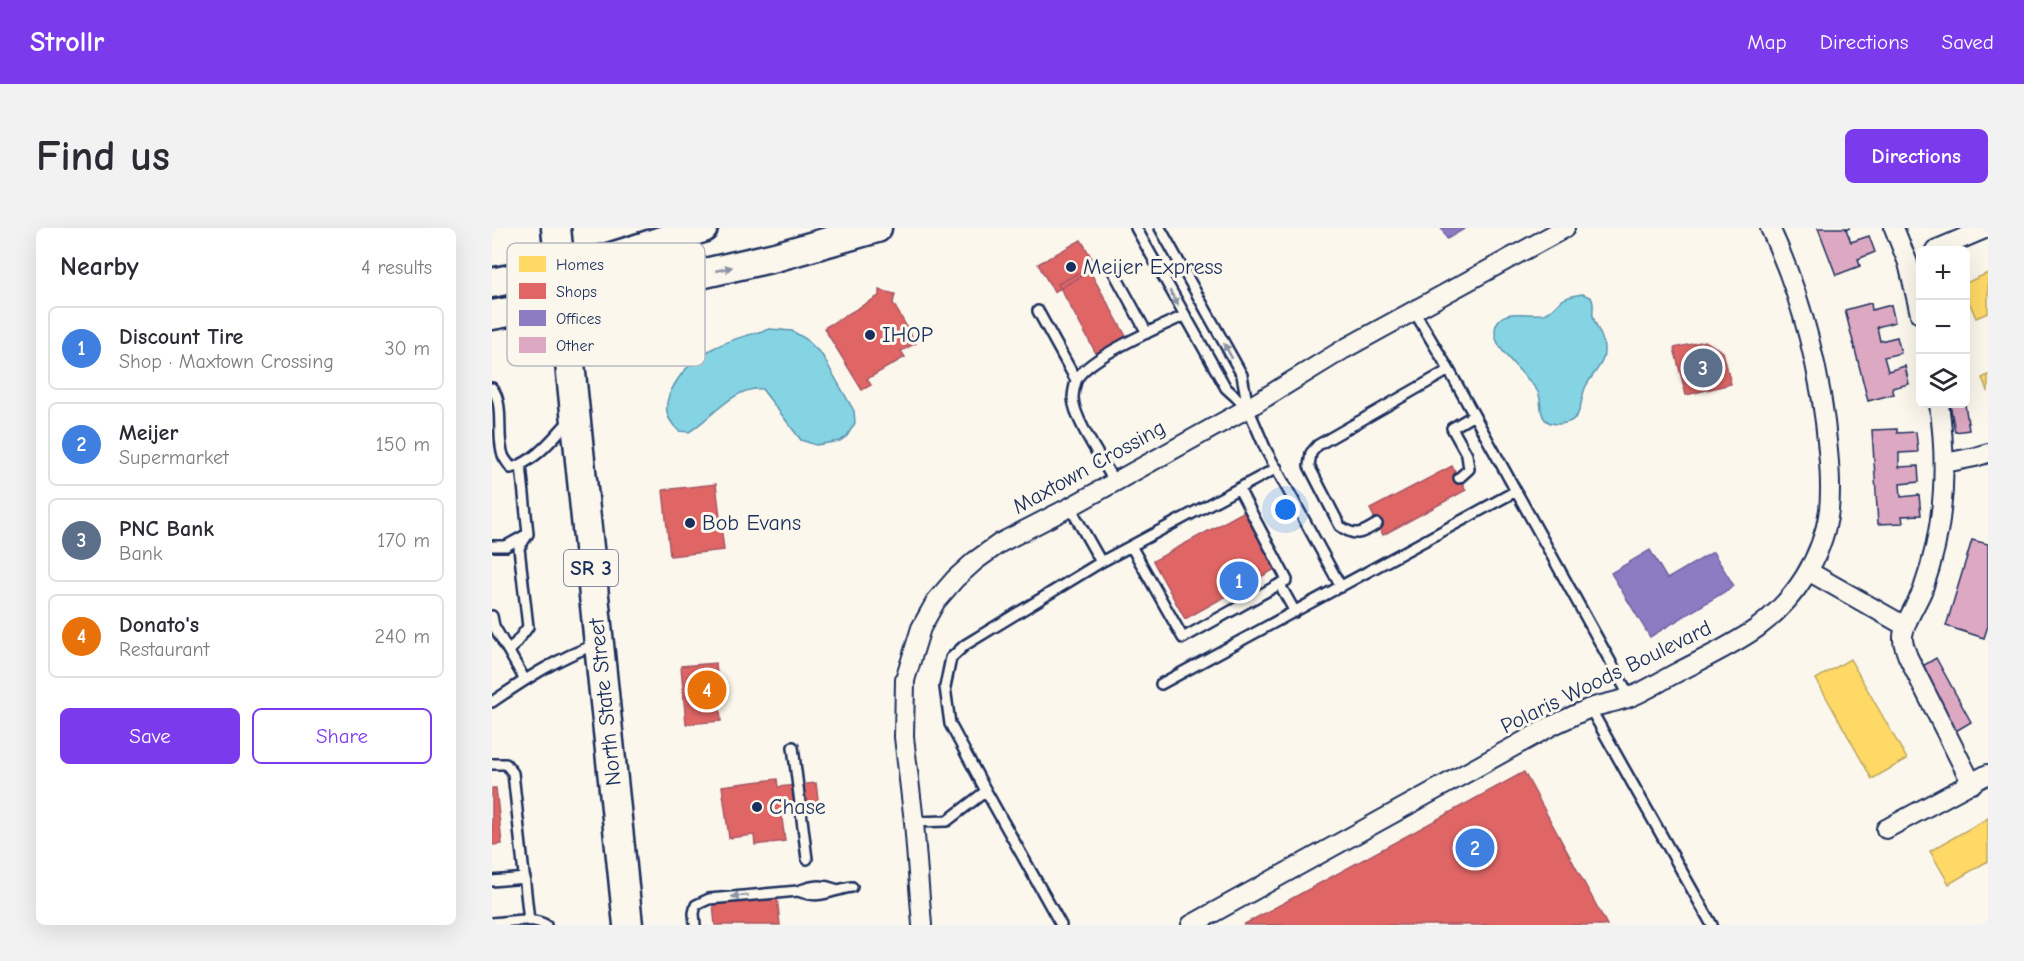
<!DOCTYPE html>
<meta charset="utf-8">
<style>
:root{--surface:#fff;--page:#f2f2f3;--text:#2b2b33;--muted:#7c7c81;--line:#e1e1e2;--accent:#7c3aed}
body{margin:0;font-family:"Comic Neue",sans-serif;background:var(--page);color:var(--text)}
.controls{position:absolute;right:18px;top:18px;display:grid;overflow:hidden;border-radius:9px;box-shadow:0 6px 24px #0002}
.controls button{width:54px;height:54px;display:grid;place-items:center;padding:0;border:0;border-bottom:2px solid var(--line);background:var(--surface);color:var(--text);font:30px sans-serif}
.you{position:absolute;left:794px;top:282px;width:21px;height:21px;margin:-15px;border:4px solid #fff;border-radius:50%;background:#1a73e8;box-shadow:0 0 0 9px #1a73e833}
.badge{display:grid;place-items:center;width:39px;height:39px;border-radius:50%;background:var(--accent);color:#fff;font-size:20px;font-weight:700}
.pin{position:absolute;translate:-50% -50%;border:3px solid #fff;box-shadow:0 2px 6px #0006}
.list{margin:0;padding:0;list-style:none}
h2{display:flex;justify-content:space-between;align-items:center;height:78px;margin:0;padding:0 24px;font-size:26px}
h2 small{font-size:20px;font-weight:400;color:var(--muted)}
.list li{display:grid;grid-template-columns:39px 1fr auto;gap:18px;align-items:center;box-sizing:border-box;height:84px;margin:0 12px 12px;padding:0 12px;border:2px solid var(--line);border-radius:9px}
.list b{display:block;font-size:22px;white-space:nowrap}
.list p{margin:0;font-size:20px;white-space:nowrap;color:var(--muted)}
.list em{font-size:20px;font-style:normal;color:var(--muted)}
.actions{display:flex;gap:12px;padding:18px 24px}
.actions a{flex:1;padding:14px 0;border:2px solid var(--accent);border-radius:9px;text-align:center;font-size:21px;color:var(--accent)}
.actions .main{background:var(--accent);color:#fff}
.icon{flex:none;width:33px;height:33px;fill:none;stroke:currentColor;stroke-width:2;stroke-linecap:round;stroke-linejoin:round}
.map{position:relative;flex:none;width:1496px;height:697px;overflow:hidden;border-radius:9px}
header{display:flex;align-items:center;gap:36px;box-sizing:border-box;height:84px;padding:0 30px;background:var(--accent);color:#fff}
header strong{font-size:28px}
nav{display:flex;gap:33px;margin-inline-start:auto;font-size:21px}
.intro{display:flex;align-items:center;justify-content:space-between;box-sizing:border-box;height:144px;padding:0 36px}
h1{margin:0;font-size:42px}
.button{padding:15px 27px;border-radius:9px;background:var(--accent);color:#fff;font-size:21px;font-weight:700}
main{display:flex;gap:36px;padding:0 36px}
aside{flex:1;background:var(--surface);border-radius:9px;box-shadow:0 6px 24px #0002}
.map>svg:first-child{display:block}
.water{fill:#85d4e3;stroke:#5b92ae;stroke-width:1.5}
.homes{fill:#ffd966;stroke:#bba664;stroke-width:1.5}
.shops{fill:#e06666;stroke:#a55664;stroke-width:1.5}
.offices{fill:#8e7cc3;stroke:#6c65a5;stroke-width:1.5}
.building{fill:#dda8c2;stroke:#1b2f5e;stroke-width:1.5}
.lines{fill:none;stroke-linecap:round;stroke-linejoin:round}
.lane-casing{stroke:#1b2f5e;stroke-width:14}
.street-casing{stroke:#1b2f5e;stroke-width:22}
.primary-casing{stroke:#1b2f5e;stroke-width:33}
.lane{stroke:#fbf7ec;stroke-width:9}
.street{stroke:#fbf7ec;stroke-width:18}
.primary{stroke:#fbf7ec;stroke-width:28}
.oneway{fill:#8b93a5}
.poi-dot{fill:#1b2f5e;stroke:#fbf7ec;stroke-width:2}
.labels{text-anchor:middle;dominant-baseline:central;stroke-width:6;stroke-linejoin:round;paint-order:stroke}
.shield{fill:#fbf7ec;stroke:#5e6b89;stroke-width:1.5}
.shield-label{font-size:21px;font-weight:bold;fill:#1b2f5e}
.poi-label{font-size:22px;fill:#1b2f5e;stroke:#fbf7ec;text-anchor:start}
.street-label{font-size:22px;fill:#1b2f5e;stroke:#fbf7ec}
.key{fill:#fbf7ec;stroke:#b8bbc1;stroke-width:1.5}
.key-label{font-size:16px;fill:#1b2f5e}
</style>
<header>
<strong>Strollr</strong>
<nav><a>Map</a><a>Directions</a><a>Saved</a></nav>
</header>
<div class="intro"><h1>Find us</h1><a class="button">Directions</a></div>
<main>
<aside>
<h2>Nearby<small>4 results</small></h2>
<ul class="list">
<li><span class="badge" style="background:#3f7fe0">1</span><div><b>Discount Tire</b><p>Shop · Maxtown Crossing</p></div><em>30 m</em></li>
<li><span class="badge" style="background:#3f7fe0">2</span><div><b>Meijer</b><p>Supermarket</p></div><em>150 m</em></li>
<li><span class="badge" style="background:#5c6f8a">3</span><div><b>PNC Bank</b><p>Bank</p></div><em>170 m</em></li>
<li><span class="badge" style="background:#e8710a">4</span><div><b>Donato's</b><p>Restaurant</p></div><em>240 m</em></li>
</ul>
<div class="actions"><a class="main">Save</a><a>Share</a></div>
</aside>
<div class="map">
<svg width="1496" height="697" viewBox="0 0 1496 697">
<rect width="100%" height="100%" fill="#fbf7ec"/>
<filter id="ink" filterUnits="userSpaceOnUse"><feTurbulence type="fractalNoise" baseFrequency=".0167" numOctaves="2"/><feDisplacementMap in="SourceGraphic" scale="12" xChannelSelector="R" yChannelSelector="G"/><feConvolveMatrix kernelMatrix="1 2 1 2 8 2 1 2 1" color-interpolation-filters="sRGB"/></filter>
<g filter="url(#ink)">
<path class="water" d="M1091 66C1093 67 1098 69 1099 70 1103 75 1100 82 1101 88 1103 97 1109 105 1111 114 1116 135 1103 141 1094 158 1087 172 1092 191 1073 195 1066 197 1056 196 1052 190 1047 183 1050 172 1046 164 1036 146 989 115 1007 92 1016 81 1039 88 1051 86 1060 84 1063 78 1069 73 1076 68 1084 67 1091 66Z
M278 101 300 103 314 111 330 127 362 183 363 195 355 208 348 213 324 217 309 212 270 161C243 158 219 190 197 204L187 203C174 191 171 179 179 163 200 121 237 112 278 101Z"/>
<path class="homes" d="M1496 45V85L1484 90 1474 67V55Z
M1496 147V164L1490 150Z
M1358 431 1415 531 1380 551 1324 451Z
M1496 590V633L1457 656 1438 623Z"/>
<path class="shops" d="M589 12 605 39 562 64 546 36Z
M596 40 635 110 605 127 566 56Z
M387 62 403 66 401 75 424 115 409 123 413 129 375 151 379 157 370 162 332 100 387 68Z
M1213 113 1231 124 1239 156 1194 167 1182 120Z
M960 238 974 262 891 307 878 281Z
M224 256 232 322 178 328 171 262Z
M753 283 785 340 693 391 661 333Z
M224 435 229 493 194 496 189 438Z
M1032 544 1115 697H751Z
M285 551 286 559 324 555 327 579 289 583 293 613 263 617 262 607 237 610 230 558Z
M0 560H4L10 616 0 617Z
M285 668 288 697H223L221 675Z"/>
<path class="offices" d="M949 0H974L955 11Z
M1158 322 1175 351 1221 324 1242 358 1158 409 1119 345Z"/>
<path class="building" d="M1326 0H1358L1354 1 1359 14 1377 8 1383 24 1366 31 1368 38 1344 47Z
M1379 75 1380 82 1399 77 1403 94 1385 99 1388 113 1405 109 1409 125 1392 129 1396 143 1413 138 1417 156 1400 160 1402 166 1376 173 1353 82Z
M1458 176H1473L1477 202 1463 204Z
M1405 201V205L1424 204 1426 224 1407 225V239L1426 238 1427 254 1408 256 1409 269 1427 267 1429 287 1410 288 1411 295 1386 296 1380 202Z
M1480 312 1496 316V398L1492 410 1454 398Z
M1444 430 1479 494 1464 503 1429 439Z"/>
<g class="lines">
<g class="lane-casing">
<path id="lane" d="M644 0 734 160 756 180 750 147 668 0
M620 41 655 105
M546 83 584 152
M957 142 1138 469
M0 160C13 176 4 209 11 227 12 231 17 236 19 240 43 234 61 210 77 193
M756 180 774 222 849 359
M967 250 977 241 975 227 960 200 982 187
M622 253C611 233 582 192 581 170 581 165 583 155 585 151 597 129 667 99 692 88
M578 279 609 334
M885 296C870 305 864 310 848 298L817 238 819 225 826 217 957 142 922 83
M0 318H14L34 307
M639 318 691 410 795 352 747 261
M788 357 803 384
M0 388 2 398 33 452
M17 424 36 399 27 320 36 306 29 237
M669 456 1024 263
M0 474C33 452 65 430 103 417
M1098 480 1220 697
M301 519 315 631
M0 536H14L21 545 37 693
M494 563 569 697
M422 594 455 593 494 563 458 496 453 459 459 430 473 417 609 334 785 240
M0 653 33 650
M306 663C330 672 337 662 360 659
M0 695C17 694 39 688 54 697
M203 697 202 685 204 677 217 671 306 663C320 658 329 656 343 661"/>
</g>
<g class="street-casing">
<path id="street" d="M1402 0 1416 35 1428 86
M1443 22 1495 0
M1447 176C1456 239 1453 300 1431 361 1426 375 1410 396 1411 411 1411 417 1414 423 1416 429L1480 556
M1453 235 1483 229 1496 225
M1316 343 1413 398
M1394 601 1496 546
M430 697 422 594 412 509 413 452 429 400 444 373 463 351 483 333 508 315 578 279 756 180 852 121 1073 0
M699 697 1061 497C1073 492 1086 485 1098 480 1111 476 1125 474 1138 469 1154 463 1170 452 1186 444 1213 430 1241 417 1265 400 1303 372 1331 329 1337 282 1339 262 1338 243 1336 223 1330 148 1310 69 1278 0"/>
</g>
<g class="primary-casing">
<path id="primary" d="M64 0 136 697
M0 55C23 49 46 48 69 43 117 32 163 14 211 0
M0 87 130 64 283 29 385 0"/>
</g>
<use href="#lane" class="lane"/>
<use href="#street" class="street"/>
<use href="#primary" class="primary"/>
</g>
<defs><path id="oneway-solid" d="M-6-.8H1V-3.2L6.5 0L1 3.2V.8H-6Z" transform="scale(1.5)"/></defs>
<g class="oneway">
<use href="#oneway-solid" transform="translate(232 41) rotate(-13)"/>
<use href="#oneway-solid" transform="translate(682 70) rotate(61)"/>
<use href="#oneway-solid" transform="translate(736 123) rotate(-119)"/>
<use href="#oneway-solid" transform="translate(248 668) rotate(175)"/>
</g>
</g>
<g class="poi-dot">
<circle cx="579" cy="39" r="6"/>
<circle cx="378" cy="107" r="6"/>
<circle cx="198" cy="295" r="6"/>
<circle cx="265" cy="579" r="6"/>
</g>
<g class="labels">
<rect class="shield" x="72" y="322" width="54" height="36" rx="4.5"/>
<g class="shield-label">
<text x="99" y="340">SR 3</text>
</g>
<g class="poi-label">
<text x="591" y="39">Meijer Express</text>
<text x="390" y="107">IHOP</text>
<text x="210" y="295">Bob Evans</text>
<text x="277" y="579">Chase</text>
</g>
<g class="street-label">
<text transform="translate(597 239) rotate(-29)">Maxtown Crossing</text>
<text transform="translate(1114 449) rotate(-26)">Polaris Woods Boulevard</text>
<text transform="translate(113 474) rotate(-96)">North State Street</text>
</g>
</g>
<rect x="15" y="15" width="198" height="123" rx="9" class="key"/>
<rect x="27" y="28" width="27" height="16" fill="#ffd966"/>
<rect x="27" y="55" width="27" height="16" fill="#e06666"/>
<rect x="27" y="82" width="27" height="16" fill="#8e7cc3"/>
<rect x="27" y="109" width="27" height="16" fill="#dda8c2"/>
<g class="key-label">
<text x="64" y="42">Homes</text>
<text x="64" y="69">Shops</text>
<text x="64" y="96">Offices</text>
<text x="64" y="123">Other</text>
</g>
</svg>
<div class="controls">
<button>+</button>
<button>−</button>
<button><svg class="icon" aria-label="layers" viewBox="0 0 24 24"><path d="M12 4l9 5-9 5-9-5zM3 14l9 5 9-5"/></svg></button>
</div>
<div class="you"></div>
<div class="pin badge" style="left:747px;top:353px;background:#3f7fe0">1</div>
<div class="pin badge" style="left:983px;top:620px;background:#3f7fe0">2</div>
<div class="pin badge" style="left:1211px;top:140px;background:#5c6f8a">3</div>
<div class="pin badge" style="left:215px;top:462px;background:#e8710a">4</div>
</div>
</main>
